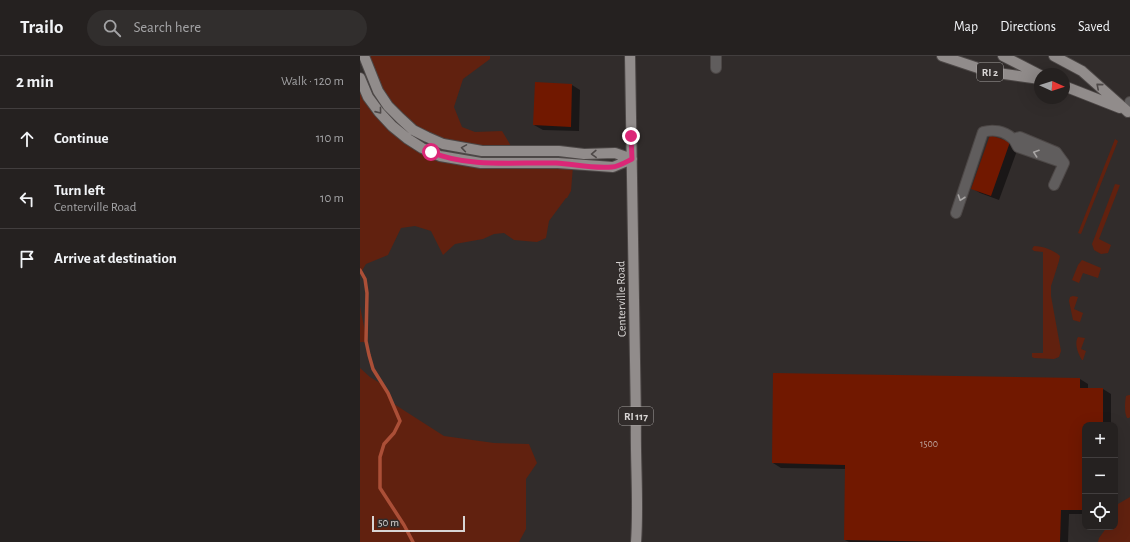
<!DOCTYPE html>
<meta charset="utf-8">
<style>
:root{--surface:#252120;--page:#312e2d;--text:#f1f3f6;--muted:#a3a3a5;--line:#423e3e}
body{margin:0;font-family:"Alegreya Sans",sans-serif;background:var(--page);color:var(--text)}
.controls{position:absolute;right:12px;bottom:12px;display:grid;overflow:hidden;border-radius:8px;box-shadow:0 4px 16px #0002}
.controls button{width:36px;height:36px;display:grid;place-items:center;padding:0;border:0;border-bottom:1px solid var(--line);background:var(--surface);color:var(--text);font:20px sans-serif}
.compass{position:absolute;left:674px;top:12px;width:36px;height:36px;border-radius:50%;background:var(--surface);box-shadow:0 4px 16px #0002;rotate:93deg}
.scale{position:absolute;left:12px;bottom:10px;width:93px;box-sizing:border-box;padding-left:4px;border:2px solid #d8d5d4;border-top:0;font-size:11px;line-height:14px;white-space:nowrap;color:#d8d5d4;-webkit-text-stroke:3px #312c2b;paint-order:stroke}
.stop{position:absolute;width:12px;height:12px;margin:-9px;border:3px solid #db2777;border-radius:50%;background:#fff}
.stop.end{background:#db2777;border-color:#fff;box-shadow:0 1px 4px #0008}
.list{margin:0;padding:0;list-style:none}
h2{display:flex;justify-content:space-between;align-items:center;height:52px;margin:0;padding:0 16px;font-size:17px}
h2 small{font-size:13px;font-weight:400;color:var(--muted)}
.list li{display:grid;grid-template-columns:26px 1fr auto;gap:12px;align-items:center;box-sizing:border-box;height:60px;padding:0 16px;border-top:1px solid var(--line)}
.list b{display:block;font-size:15px;white-space:nowrap}
.list p{margin:0;font-size:13px;white-space:nowrap;color:var(--muted)}
.list em{font-size:13px;font-style:normal;color:var(--muted)}
.icon{flex:none;width:22px;height:22px;fill:none;stroke:currentColor;stroke-width:2;stroke-linecap:round;stroke-linejoin:round}
.map{position:relative;flex:none;width:770px;height:486px;overflow:hidden}
header{display:flex;align-items:center;gap:24px;box-sizing:border-box;height:56px;padding:0 20px;background:var(--surface);border-bottom:1px solid var(--line)}
header strong{font-size:19px}
nav{display:flex;gap:22px;margin-inline-start:auto;font-size:14px}
.search{width:280px;height:36px;background:var(--page);display:flex;align-items:center;gap:10px;box-sizing:border-box;padding:0 14px;border-radius:22px;color:var(--muted);font-size:15px}
main{display:flex}
aside{flex:1;background:var(--surface)}
.map>svg:first-child{display:block}
.green{fill:#61210f}
.shadow{fill:#0007}
.lines{fill:none;stroke-linecap:round;stroke-linejoin:round}
.stream{stroke:#ab4f37;stroke-width:3.5}
.building{fill:#711800}
.minor-casing{stroke:#4c4746;stroke-width:12}
.major-casing{stroke:#4c4746;stroke-width:12}
.minor{stroke:#605d5d;stroke-width:10}
.major{stroke:#918c8b;stroke-width:10}
.oneway{stroke:#4e4948}
.oneway2{stroke:#a8a5a4}
.route{stroke:#db2777;stroke-width:5}
.labels{text-anchor:middle;dominant-baseline:central;stroke-width:3;stroke-linejoin:round;paint-order:stroke}
.number-label{font-size:10px;fill:#bea69f}
.shield{fill:#312c2b;stroke:#a6a2a1;stroke-width:1}
.shield-label{font-size:11px;font-weight:bold;fill:#d8d5d4}
.street-label{font-size:12px;fill:#d8d5d4;stroke:#312c2b}
</style>
<header>
<strong>Trailo</strong>
<div class="search"><svg class="icon" aria-label="search" viewBox="0 0 24 24"><circle cx="10" cy="10" r="6"/><path d="M15 15l6 6"/></svg>Search here</div>
<nav><a>Map</a><a>Directions</a><a>Saved</a></nav>
</header>
<main>
<aside>
<h2>2 min<small>Walk · 120 m</small></h2>
<ul class="list">
<li><svg class="icon" aria-label="ahead" viewBox="0 0 24 24"><path d="M12 20V5M6 11l6-6 6 6"/></svg><div><b>Continue</b></div><em>110 m</em></li>
<li><svg class="icon" aria-label="left" viewBox="0 0 24 24"><path d="M17 20v-9H6M10 6l-5 5 5 5"/></svg><div><b>Turn left</b><p>Centerville Road</p></div><em>10 m</em></li>
<li><svg class="icon" aria-label="arrive" viewBox="0 0 24 24"><path d="M6 21V4h12l-3 4 3 4H6"/></svg><div><b>Arrive at destination</b></div></li>
</ul>
</aside>
<div class="map">
<svg width="770" height="486" viewBox="0 0 770 486">
<rect width="100%" height="100%" fill="#312c2b"/>
<path class="green" d="M6 0H130V3L103 23 94 51 102 71 115 76 142 75 154 95 112 94 57 76 25 45Z
M0 18 20 58 80 101 213 110 211 135 207 142H206L189 165 186 182 177 186 154 184 144 177 134 178 123 183 95 188 83 199 71 175 55 170 41 172 28 199 6 208 0 218Z
M755 83 758 85 721 178 718 177Z
M755 128 760 129 739 183 751 189 748 197 741 198 734 194 732 188Z
M674 190C682 190 694 194 700 200L699 205 694 221 691 230V240L701 295 699 301 694 303 674 302 672 301V297H683V196L674 195 672 193Z
M722 204 741 212 738 222 723 217 719 227 712 224 718 209Z
M713 240 718 241 714 253 723 257 720 266 713 264 709 245 710 241Z
M0 250 7 286H0Z
M718 281 725 282 721 293 726 295 723 304H722C718 298 714 287 718 281Z
M0 312 10 321 23 329 34 348 84 380 134 387 169 388 177 407 166 423V473L159 486H0Z
M769 339H770V361L769 362H767C764 356 765 346 766 340Z
M770 441V486H738L739 482 747 471H755V457L758 448Z"/>
<path class="shadow" d="M212 29 220 34 219 75 183 74 174 69Z
M631 80 650 87 658 92 639 144 620 137 612 132Z
M720 323 728 328V333H743L751 338V369H725V458H709L708 486H489L485 484 486 413 421 412 413 407Z"/>
<g class="lines">
<path class="stream" d="M0 214 5 223 7 237 6 285 9 299 13 313 28 337 40 365 34 377 24 388 20 401V432L44 469 53 486"/>
</g>
<path class="building" d="M175 26 212 28 211 71 173 69Z
M630 79 650 86 631 140 611 133Z
M413 317 720 322V332H743V369H725V454H701L700 486H595L484 484 485 409 412 407Z"/>
<g class="lines">
<g class="minor-casing">
<path id="minor" d="M356 12V0
M768 56 770 46
M653 83 660 81 696 96 704 107
M596 157 623 76C633 73 644 75 652 82 655 84 656 88 658 91L704 107 694 129"/>
</g>
<g class="major-casing">
<path id="major" d="M4 0 18 35 28 50 40 62 53 74 67 81 83 88 122 95H199L224 98 255 97 272 103
M270 0 276 365C275 405 279 446 276 486
M582 0 630 16 680 23
M643 0 680 19
M694 0 722 15 768 56
M0 22 8 41 19 56 32 70 48 83 62 92 80 100 121 107H198L253 111 272 103
M704 30 760 52"/>
</g>
<use href="#minor" class="minor"/>
<use href="#major" class="major"/>
</g>
<defs><path id="oneway-chevron" d="M-2-3.5L2.5 0L-2 3.5" fill="none" stroke-width="1.6" stroke-linecap="round" stroke-linejoin="round"/></defs>
<g class="oneway">
<use href="#oneway-chevron" transform="translate(739 30) rotate(-139)"/>
<use href="#oneway-chevron" transform="translate(19 55) rotate(51)"/>
<use href="#oneway-chevron" transform="translate(104 92) rotate(-171)"/>
<use href="#oneway-chevron" transform="translate(234 98) rotate(178)"/>
</g>
<g class="oneway2">
<use href="#oneway-chevron" transform="translate(676 97) rotate(-161)"/>
<use href="#oneway-chevron" transform="translate(601 142) rotate(109)"/>
</g>
<g class="lines">
<path class="route" d="M71 96C108 112 156 106 196 107 214 108 233 113 252 111 258 111 266 106 272 103L271 80"/>
</g>
<g class="labels">
<g class="number-label">
<text x="569" y="388">1500</text>
</g>
<g class="shield">
<rect x="617" y="7" width="26" height="18" rx="3"/>
<rect x="259" y="351" width="34" height="18" rx="3"/>
</g>
<g class="shield-label">
<text x="630" y="16">RI 2</text>
<text x="276" y="360">RI 117</text>
</g>
<g class="street-label">
<text transform="translate(261 243) rotate(-91)">Centerville Road</text>
</g>
</g>
</svg>
<div class="controls">
<button>+</button>
<button>−</button>
<button><svg class="icon" aria-label="locate" viewBox="0 0 24 24"><circle cx="12" cy="12" r="6"/><path d="M12 2v4M12 18v4M2 12h4M18 12h4"/></svg></button>
</div>
<svg class="compass" viewBox="-18 -18 36 36"><path d="M0-13l5 13h-10z" fill="#e53935"/><path d="M0 13l5-13h-10z" fill="#a3a3a5"/></svg>
<div class="scale">50 m</div>
<div class="stop" style="left:71px;top:96px"></div>
<div class="stop end" style="left:271px;top:80px"></div>
</div>
</main>
